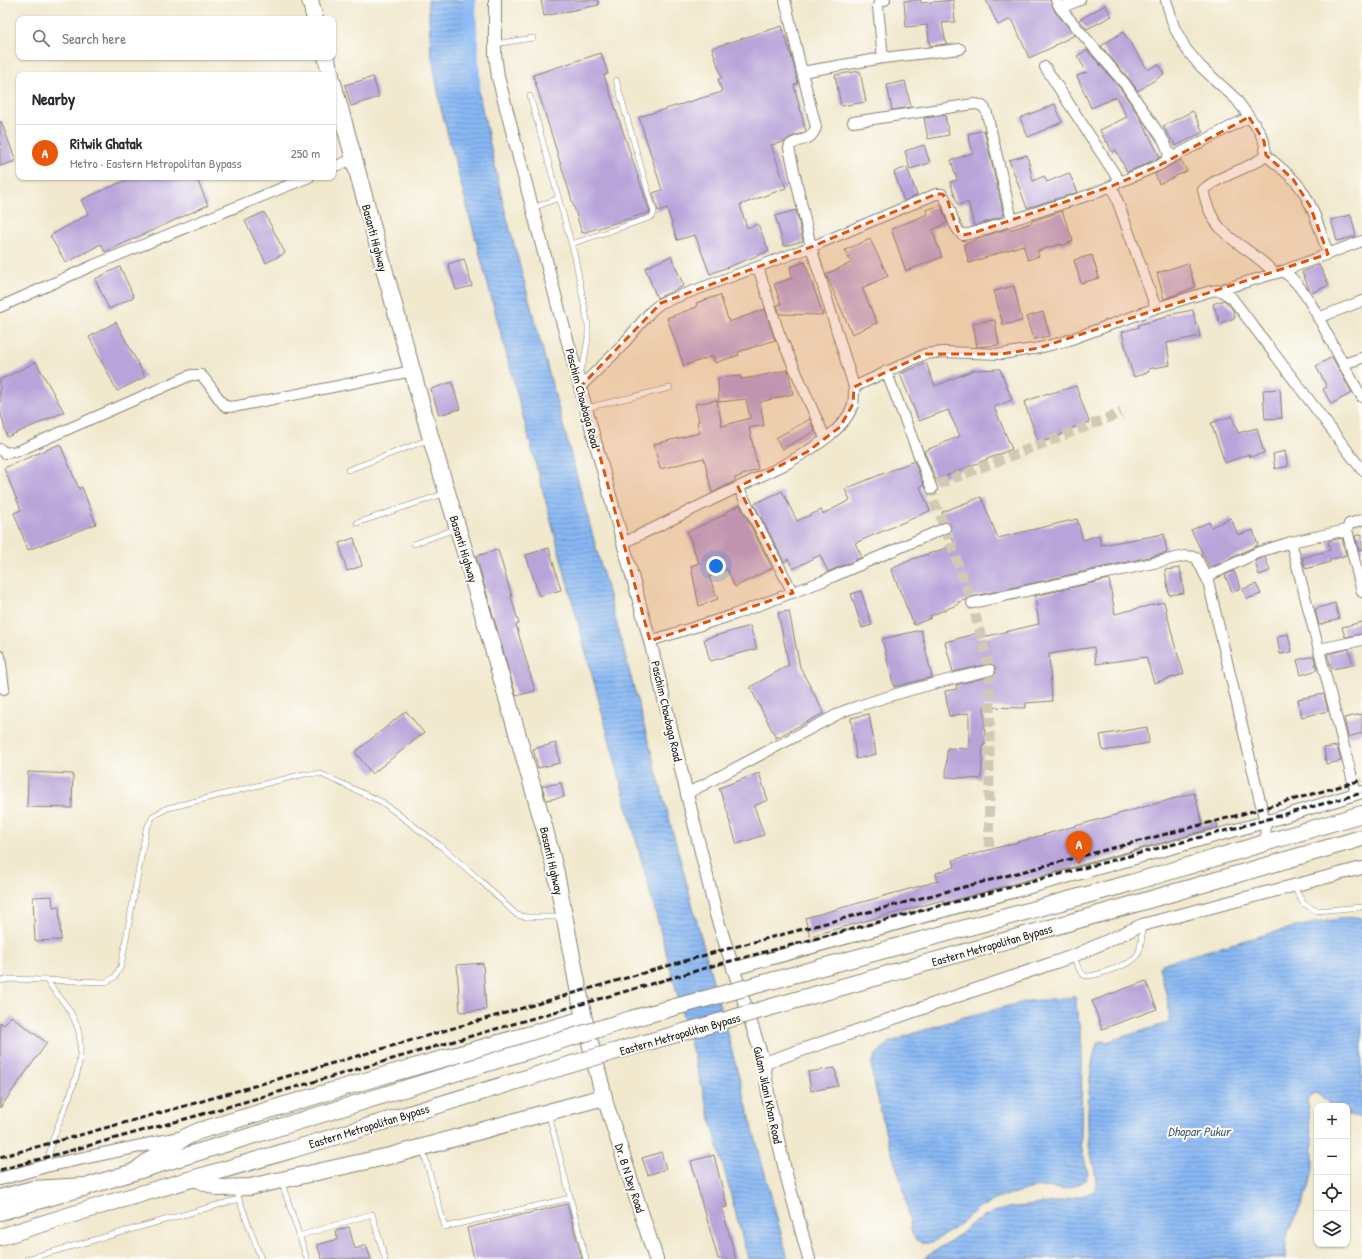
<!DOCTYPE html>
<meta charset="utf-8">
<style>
:root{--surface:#fff;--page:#f2f2f3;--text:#2b2b33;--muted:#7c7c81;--line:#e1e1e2;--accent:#ea580c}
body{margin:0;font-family:"Patrick Hand",sans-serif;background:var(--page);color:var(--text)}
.controls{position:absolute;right:12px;bottom:12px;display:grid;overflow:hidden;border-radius:8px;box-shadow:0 1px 3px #0004}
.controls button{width:36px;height:36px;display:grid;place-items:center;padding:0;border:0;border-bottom:1px solid var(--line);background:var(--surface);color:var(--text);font:20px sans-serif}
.you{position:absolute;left:716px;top:566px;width:14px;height:14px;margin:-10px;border:3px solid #fff;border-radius:50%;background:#1a73e8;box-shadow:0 0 0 6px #1a73e833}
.badge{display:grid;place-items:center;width:26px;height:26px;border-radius:50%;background:var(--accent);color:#fff;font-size:13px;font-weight:700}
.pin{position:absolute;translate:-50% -33px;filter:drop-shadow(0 1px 2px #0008)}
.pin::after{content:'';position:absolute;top:21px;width:14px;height:12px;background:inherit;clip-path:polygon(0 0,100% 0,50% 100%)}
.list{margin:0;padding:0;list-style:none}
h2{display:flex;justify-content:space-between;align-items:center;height:52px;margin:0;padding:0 16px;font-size:17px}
h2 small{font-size:13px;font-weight:400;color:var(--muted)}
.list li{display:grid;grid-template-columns:26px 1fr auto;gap:12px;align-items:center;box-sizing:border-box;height:56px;padding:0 16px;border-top:1px solid var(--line)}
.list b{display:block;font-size:15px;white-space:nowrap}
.list p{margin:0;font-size:13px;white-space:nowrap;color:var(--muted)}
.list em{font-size:13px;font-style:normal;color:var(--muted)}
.icon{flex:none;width:22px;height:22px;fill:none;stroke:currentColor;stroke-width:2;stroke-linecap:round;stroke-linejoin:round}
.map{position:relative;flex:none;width:1362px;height:1259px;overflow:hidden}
.search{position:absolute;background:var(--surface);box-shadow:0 1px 3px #0004;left:16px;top:16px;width:320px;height:44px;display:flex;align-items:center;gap:10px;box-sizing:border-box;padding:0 14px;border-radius:8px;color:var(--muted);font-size:15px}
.panel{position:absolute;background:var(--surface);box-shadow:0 1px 3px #0004;left:16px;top:72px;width:320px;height:108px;border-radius:8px}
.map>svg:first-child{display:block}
.water{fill:url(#water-rules);stroke:#526a88}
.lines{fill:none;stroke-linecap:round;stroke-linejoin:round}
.canal{stroke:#89b8f4;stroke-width:13}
.building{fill:#b9a4da}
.minor-tunnel{stroke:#d1c9b3;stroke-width:10;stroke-dasharray:10 5;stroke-linecap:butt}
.service-casing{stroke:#868275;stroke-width:6}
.minor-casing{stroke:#868275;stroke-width:12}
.tertiary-casing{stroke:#868275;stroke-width:14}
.secondary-casing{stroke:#868275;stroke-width:16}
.primary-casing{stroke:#868275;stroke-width:18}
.motorway-casing{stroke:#868275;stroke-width:20}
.service{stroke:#fff;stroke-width:5}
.minor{stroke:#fff;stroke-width:10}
.tertiary{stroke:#fff;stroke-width:12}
.secondary{stroke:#fff;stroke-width:14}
.primary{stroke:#fff;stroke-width:16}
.motorway{stroke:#fff;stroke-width:18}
.rail{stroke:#1c1c1c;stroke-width:3;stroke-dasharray:6 3;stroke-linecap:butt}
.primary-bridge-casing{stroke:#868275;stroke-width:18;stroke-linecap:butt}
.primary-bridge{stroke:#fff;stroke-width:16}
.marked{fill:#de560d;fill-opacity:0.2;stroke:#de560d;stroke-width:3;stroke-dasharray:8 5;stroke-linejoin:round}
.labels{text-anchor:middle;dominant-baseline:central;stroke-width:4;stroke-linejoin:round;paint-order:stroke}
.street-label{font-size:12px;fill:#1c1c1c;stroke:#fdfcf7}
.water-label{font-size:13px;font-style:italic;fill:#485a72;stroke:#fdfcf7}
</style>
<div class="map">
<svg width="1362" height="1259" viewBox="0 0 1362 1259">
<defs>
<pattern id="water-rules" width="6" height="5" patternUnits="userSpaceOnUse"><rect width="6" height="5" fill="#89b8f4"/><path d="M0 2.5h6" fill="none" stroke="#6f95c5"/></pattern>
</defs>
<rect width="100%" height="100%" fill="#fdfcf7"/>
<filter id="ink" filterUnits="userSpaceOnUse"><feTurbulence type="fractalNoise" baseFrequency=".025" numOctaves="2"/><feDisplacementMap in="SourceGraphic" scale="8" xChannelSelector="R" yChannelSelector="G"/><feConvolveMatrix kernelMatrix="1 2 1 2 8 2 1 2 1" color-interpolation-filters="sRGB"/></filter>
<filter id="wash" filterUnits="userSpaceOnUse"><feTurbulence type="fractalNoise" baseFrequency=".012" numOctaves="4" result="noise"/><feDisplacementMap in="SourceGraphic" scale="16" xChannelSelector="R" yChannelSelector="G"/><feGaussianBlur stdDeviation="0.9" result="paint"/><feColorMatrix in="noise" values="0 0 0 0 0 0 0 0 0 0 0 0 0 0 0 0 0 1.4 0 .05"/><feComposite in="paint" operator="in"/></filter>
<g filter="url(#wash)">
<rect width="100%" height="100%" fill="#f1e8ce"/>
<path class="water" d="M428 0H468L469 49 503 203 788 1259H748L441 109 431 51Z
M1354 917 1362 918V1117L1347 1115V1106H1332L1316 1093 1311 1095 1307 1101 1313 1144V1169L1309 1189 1289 1230 1286 1241 1285 1259H923L962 1233 973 1223 996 1211 1009 1208 1057 1202 1091 1193 1096 1189C1097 1173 1091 1159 1089 1143 1086 1123 1089 1059 1098 1042L1103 1041 1106 1042 1168 1023C1173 1009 1162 982 1159 967L1162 964 1174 960C1234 944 1292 924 1354 917Z
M1075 997 1082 1046 1081 1146 1088 1173 1085 1180 1076 1185 1063 1189 1044 1187 1033 1188 996 1199 977 1209 956 1227 935 1241 927 1243H923L916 1240 912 1234 905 1194 886 1134 872 1073V1063L876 1055 888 1043 912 1034 964 1017 1029 1001Z"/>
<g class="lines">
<path class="canal" d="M469 0 474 86"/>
</g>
<g id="blocks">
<path class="building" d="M541 0H598L599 5 544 16Z
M921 0V3L953 0 955 22 942 23 946 44 930 46 927 25 906 27 904 1Z
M986 0H1050L1055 12 1075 35 1055 45V46L1029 58 1013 21 1011 19 998 25Z
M1105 5 1112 16 1087 29 1079 20Z
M782 26 791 55 798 84 794 85 806 132 791 137 784 142 771 145 786 188 740 205 747 228 758 224 769 251 710 274 695 235 677 240 667 208 658 211 653 193 662 190 639 117 722 92 718 79 722 78 712 48Z
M1123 32 1148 70 1158 64 1164 74 1138 91 1130 80 1101 46Z
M1087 50 1120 88 1141 119 1160 157 1157 159 1127 172 1116 150 1112 152 1107 141 1106 142 1100 130 1127 117 1116 97 1091 108 1077 76 1087 72 1077 56Z
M601 53 608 74 604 75 650 212 582 233 533 75Z
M860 71 866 102 841 106 835 75Z
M373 77 379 97 351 106 345 85Z
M905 81 911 107 892 110 887 85Z
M1055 104 1062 122 1028 137 1020 118Z
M1193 111 1203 132 1176 146 1163 126Z
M945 115 949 135 928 139 924 118Z
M1 121 16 161 0 166V122Z
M984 130 1004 216 974 226 968 202 958 205 950 182 957 180 951 160 973 153 968 134Z
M924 145 930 163 910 169 905 151Z
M1027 155 1033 181 1044 176 1047 182 1069 173 1078 192 1027 208 1009 160Z
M1181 160 1187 171 1159 184 1155 174Z
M907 167 917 195 904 201 894 172Z
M133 177H196L208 205 105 252 101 244 66 263 50 236 88 214 81 200Z
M941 205 947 223 932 230 942 257 906 271 891 229 928 214 926 210Z
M796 210 803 241 784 246 775 216Z
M1062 211 1073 241 1061 246V244L1037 251 1039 256 1028 260 1023 245 969 263 964 244 1009 228 1010 230 1031 223 1032 221Z
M264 212 285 253 266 263 245 221Z
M1351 215 1356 236 1337 241 1331 220Z
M870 239 888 276 862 288 877 323 852 334 826 274 851 263 845 250Z
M1092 255 1099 278 1081 283 1074 260Z
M671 256 684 286 657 298 645 268Z
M464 259 472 286 456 290 448 264Z
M805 262 823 315 780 314 777 305 781 304 774 284 792 278 790 267Z
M1188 263 1195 287 1164 299 1157 273Z
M1319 265 1329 285 1311 293 1302 272Z
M120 267 134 297 109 309 95 279Z
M1014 286 1022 321 1003 325 994 291Z
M720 295 729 322 765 309 775 340 738 352 739 355 715 363 713 356 684 366 667 318 697 307 696 303Z
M1224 300 1233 310 1235 318 1220 323 1213 304Z
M1193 310 1196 325H1198L1200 336 1167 343 1170 365 1148 369 1149 372 1134 377 1129 362 1122 332 1139 327 1138 325 1167 317V315Z
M1043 312 1050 336 1033 339 1026 317Z
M995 320 999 345 977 347 973 323Z
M116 322 145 377 117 391 89 337Z
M1332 357 1352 393 1331 404 1323 389 1327 387 1316 366Z
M36 362 64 412 7 437 0 410V380Z
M926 363 935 386 974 370 1000 369 1012 400 994 407 1012 449 936 480 924 451 960 436 948 410 919 421 900 374Z
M788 370 793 394 760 402 764 425 749 428 758 469 735 478V481L712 493 704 458 660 469 654 444 700 433 697 422 699 421 695 404 717 400 722 426 750 418 746 399 719 402 718 378 740 376 741 379 755 377Z
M452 382 460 409 439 415 431 389Z
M1076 386 1089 422 1062 432 1063 434 1039 443 1024 402 1048 393V394Z
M1280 389 1282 418 1265 419 1263 390Z
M1232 416 1238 433 1257 428 1264 453 1250 457 1249 454 1225 463 1211 423Z
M810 419 815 431 782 449 776 438Z
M60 444 79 489 82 487 96 524 28 550 14 513 21 510 4 468Z
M1285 451 1288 466 1275 469 1273 454Z
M914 461 924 485 920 487 930 511 855 543 862 557 828 572 820 555 793 569 788 559 784 562 754 504 782 491 797 521 821 510 823 514 850 500 845 489Z
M981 497 998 538 1077 519 1083 540 1099 535 1101 545 1164 534 1167 553 971 597 966 600 958 602 959 604 930 616 931 618 914 625 891 569 913 559 955 545 950 532 951 526 946 522 942 512Z
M740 505 772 568 735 587 727 569 709 577 718 599 699 606 691 566 699 563 687 532 726 514V512Z
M1231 518 1238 535 1253 530 1258 545 1210 568 1191 530 1209 522 1211 527Z
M1362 534V550L1359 551 1355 536Z
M354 538 362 566 347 571 339 543Z
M1342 538 1346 555 1330 560V562L1306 569 1302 558 1330 550 1328 541Z
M549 548 561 590 539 596 526 555Z
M498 550 512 597H511L519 624 516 625 535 691 516 696 476 556Z
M1265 557 1270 571 1259 575 1255 561Z
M1180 568 1184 593 1169 595 1165 570Z
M1234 571 1241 588 1232 592 1225 575Z
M1109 579 1115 614 1164 602 1175 646 1184 674 1154 683 1146 657 1096 664 1094 647 1049 654 1052 701 1026 703V708L984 707 985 745H983L981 779 946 777 947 748 969 749V713L949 716 945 691 957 689 956 685 992 676 995 674 996 669 994 665 989 664 953 672 945 642 978 633 979 638 1039 624 1035 596Z
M1256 584 1261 594 1247 599 1243 589Z
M861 591 872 625 862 628 851 594Z
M1335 603 1339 619 1319 625 1315 609Z
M789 611 800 667 824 713 776 738 750 687 789 665 778 613Z
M1362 622V634L1345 637 1342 627Z
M750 626 757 649 710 661 704 639Z
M921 630 932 677 894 687 882 639Z
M1288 634 1292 652 1280 654 1277 636Z
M1349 649 1353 665 1332 669 1327 654Z
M1314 656 1317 670 1301 675 1297 660Z
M1324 694 1328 711 1302 717 1298 699Z
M406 711 424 733 372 774 355 752Z
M869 714 876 754 856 759 851 718Z
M1362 714V733L1348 737 1344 718Z
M1147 727 1149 743 1103 751 1100 735Z
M556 743 560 763 538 768 533 749Z
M1337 746 1341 761 1326 764 1324 748Z
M28 772 73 774 72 808 27 807Z
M759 773 768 800 754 806 764 835 737 844 728 817 729 816 719 788Z
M561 783 564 797 546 800 542 786Z
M1194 793 1203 825 1216 821 1218 827 944 903 943 900 810 936 805 918 938 881 936 873 955 867 953 860Z
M52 896 53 907 59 906 61 940 35 941 33 897Z
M483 963 486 1010 460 1012 457 965Z
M1146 981 1157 1009 1102 1029 1092 1001Z
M11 1016 47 1043 0 1108V1022L4 1025Z
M835 1068 838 1086 811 1091 808 1072Z
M661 1152 666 1169 648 1175 642 1158Z
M714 1155 727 1207 722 1208 736 1259H718L705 1212H704L691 1161Z
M567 1204 582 1259H474L467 1228Z
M349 1227 355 1249 366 1245 371 1259H322L317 1245 338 1239 335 1231Z"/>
</g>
</g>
<g filter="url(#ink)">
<use href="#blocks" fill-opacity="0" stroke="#868275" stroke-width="1"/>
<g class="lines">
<path class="minor-tunnel" d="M989 847 990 670 972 603 945 528 933 499 932 489 939 484 1121 413"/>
<g class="service-casing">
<path id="service" d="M495 44 533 38
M530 96 575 257 588 325V338L584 361 579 372
M533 208 559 198
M571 244 649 218 653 216 654 212 616 80
M586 408 670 388
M348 470 430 439
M357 523 446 493
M414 544 455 529
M1294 887 1303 903 1316 911 1362 907
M1073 957C1076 962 1079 972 1084 975 1090 979 1119 967 1126 964 1131 962 1135 959 1138 954 1142 946 1142 936 1142 926
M0 981 11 979 106 982 115 977 121 966 146 830 153 816 168 808 304 774H321L382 802 443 848 481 881 505 904 517 915 526 917H562
M549 1115 586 1259
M423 1150 445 1227 570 1198
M46 1166C49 1156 51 1146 54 1136 66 1102 89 1063 77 1026 71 1009 57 994 46 980
M282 1183 307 1259
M238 1196 261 1259
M299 1236 372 1214 385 1259
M27 1259 239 1199"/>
</g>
<g class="minor-casing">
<path id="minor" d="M1166 0 1174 27 1186 49 1200 66 1236 99 1258 129 1264 141 1266 155C1247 171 1220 174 1203 190 1206 204 1212 219 1221 229 1237 246 1259 255 1274 273
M1060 8 1080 0
M883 58 878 7 879 2 885 0
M1045 67 1120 182
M802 72 883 58 960 49
M853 122 974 104C982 105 985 106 987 114L1012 220
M1266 155C1277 165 1291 175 1300 187 1314 207 1320 231 1328 254
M1167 160 1249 117
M333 167 354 159
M1112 186 1156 308
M758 267 779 333 825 438
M1283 271 1362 241
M1220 290 1283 271C1305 286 1318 318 1331 341 1341 360 1351 379 1362 397
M0 307 94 265 309 177
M1318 318 1362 301
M1343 364 1362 358
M886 371 932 489
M581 386 619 349 652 310 661 303 811 247 936 194H942C952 205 951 227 963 235L973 233 1092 194 1160 165 1167 160 1169 153 1164 141 1125 84 1060 8 1056 0
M854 387 925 354 943 352 1002 354 1039 348 1066 341 1156 308 1211 291 1220 290 1232 298 1362 470
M0 449 5 453 18 451 191 375H201C211 385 216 397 226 407L238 406 412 371
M738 487 793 593
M1362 520 1349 524 1347 530 1362 592
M1291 542 1356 793
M623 543 786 464C809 450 844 432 853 405 854 400 854 392 854 387L811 247 789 148 790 145C801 137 811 143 816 127L802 72 785 0
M1206 577 1259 552 1291 542 1347 530
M972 603 1185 556 1196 557 1208 581 1265 822 1266 842
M650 641 733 615 823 581 945 528
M1319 649 1362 640
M0 656 4 689
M686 794 844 711C892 694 941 681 990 670"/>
</g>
<g class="tertiary-casing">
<path id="tertiary" d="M495 0V54L498 77 559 310 650 641 717 918 764 1063 769 1101 786 1174 809 1259
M733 969 1265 822 1362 792
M764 1063 1076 955 1142 925 1362 868
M0 1179 46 1166 178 1138"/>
</g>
<g class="secondary-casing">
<path id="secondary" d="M604 1097 656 1259"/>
</g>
<g class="primary-casing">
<path id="primary" d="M310 0 315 19
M326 57 331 75
M1131 883 1362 814
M1138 903 1362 838
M134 1172C155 1156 175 1141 199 1131L382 1076 584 1019
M195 1178 219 1188 250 1187 394 1155 552 1111 604 1097 584 1019 556 873 545 830 470 569 431 439 333 83
M0 1212 85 1187 280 1127
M0 1237 106 1204 291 1150"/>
</g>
<g class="motorway-casing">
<path id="motorway" d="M0 1199 33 1190 85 1187"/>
</g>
<use href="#service" class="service"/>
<use href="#minor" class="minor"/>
<use href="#tertiary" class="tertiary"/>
<use href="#secondary" class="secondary"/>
<use href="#primary" class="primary"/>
<use href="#motorway" class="motorway"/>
<path class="rail" d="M0 1157 192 1104 719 951 1235 816 1362 780
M0 1170 196 1116 723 963 1239 827 1362 793"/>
<g class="primary-bridge-casing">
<path id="primary-bridge" d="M280 1127 631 1019 1131 883
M291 1150 592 1058 1138 903"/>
</g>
<use href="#primary-bridge" class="primary-bridge"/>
</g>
</g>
<path class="marked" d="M1249 117 1264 141 1266 155 1293 179 1310 206 1328 254 1039 348 1002 354H925L854 387 853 404 840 427 807 452 738 487 793 593 650 641 581 386 661 303 811 247 936 194H942L947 199 958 231 963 235 973 233 1112 186 1160 165Z"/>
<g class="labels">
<g class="street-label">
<text transform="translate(375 238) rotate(75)">Basanti Highway</text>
<text transform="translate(583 398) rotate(75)">Paschim Chowbaga Road</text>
<text transform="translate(464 549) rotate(73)">Basanti Highway</text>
<text transform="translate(667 711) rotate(77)">Paschim Chowbaga Road</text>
<text transform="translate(552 861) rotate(77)">Basanti Highway</text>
<text transform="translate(992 945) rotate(-16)">Eastern Metropolitan Bypass</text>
<text transform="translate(680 1034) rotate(-16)">Eastern Metropolitan Bypass</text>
<text transform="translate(768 1095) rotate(78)">Gulam Jilani Khan Road</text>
<text transform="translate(369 1126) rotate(-17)">Eastern Metropolitan Bypass</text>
<text transform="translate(630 1178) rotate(72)">Dr. B N Dey Road</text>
</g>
<g class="water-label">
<text x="1199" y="1131">Dhopar Pukur</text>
</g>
</g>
</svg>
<div class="controls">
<button>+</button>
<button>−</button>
<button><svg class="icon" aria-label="locate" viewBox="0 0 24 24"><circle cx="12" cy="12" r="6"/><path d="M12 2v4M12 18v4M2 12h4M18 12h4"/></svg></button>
<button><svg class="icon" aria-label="layers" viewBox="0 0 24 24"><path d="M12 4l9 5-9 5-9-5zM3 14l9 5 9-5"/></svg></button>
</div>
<div class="you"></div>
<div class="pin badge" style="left:1079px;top:864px">A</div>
<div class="search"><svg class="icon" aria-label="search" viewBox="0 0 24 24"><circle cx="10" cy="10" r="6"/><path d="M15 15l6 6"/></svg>Search here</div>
<section class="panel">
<h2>Nearby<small></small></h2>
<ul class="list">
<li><span class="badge">A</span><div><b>Ritwik Ghatak</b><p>Metro · Eastern Metropolitan Bypass</p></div><em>250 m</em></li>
</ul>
</section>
</div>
